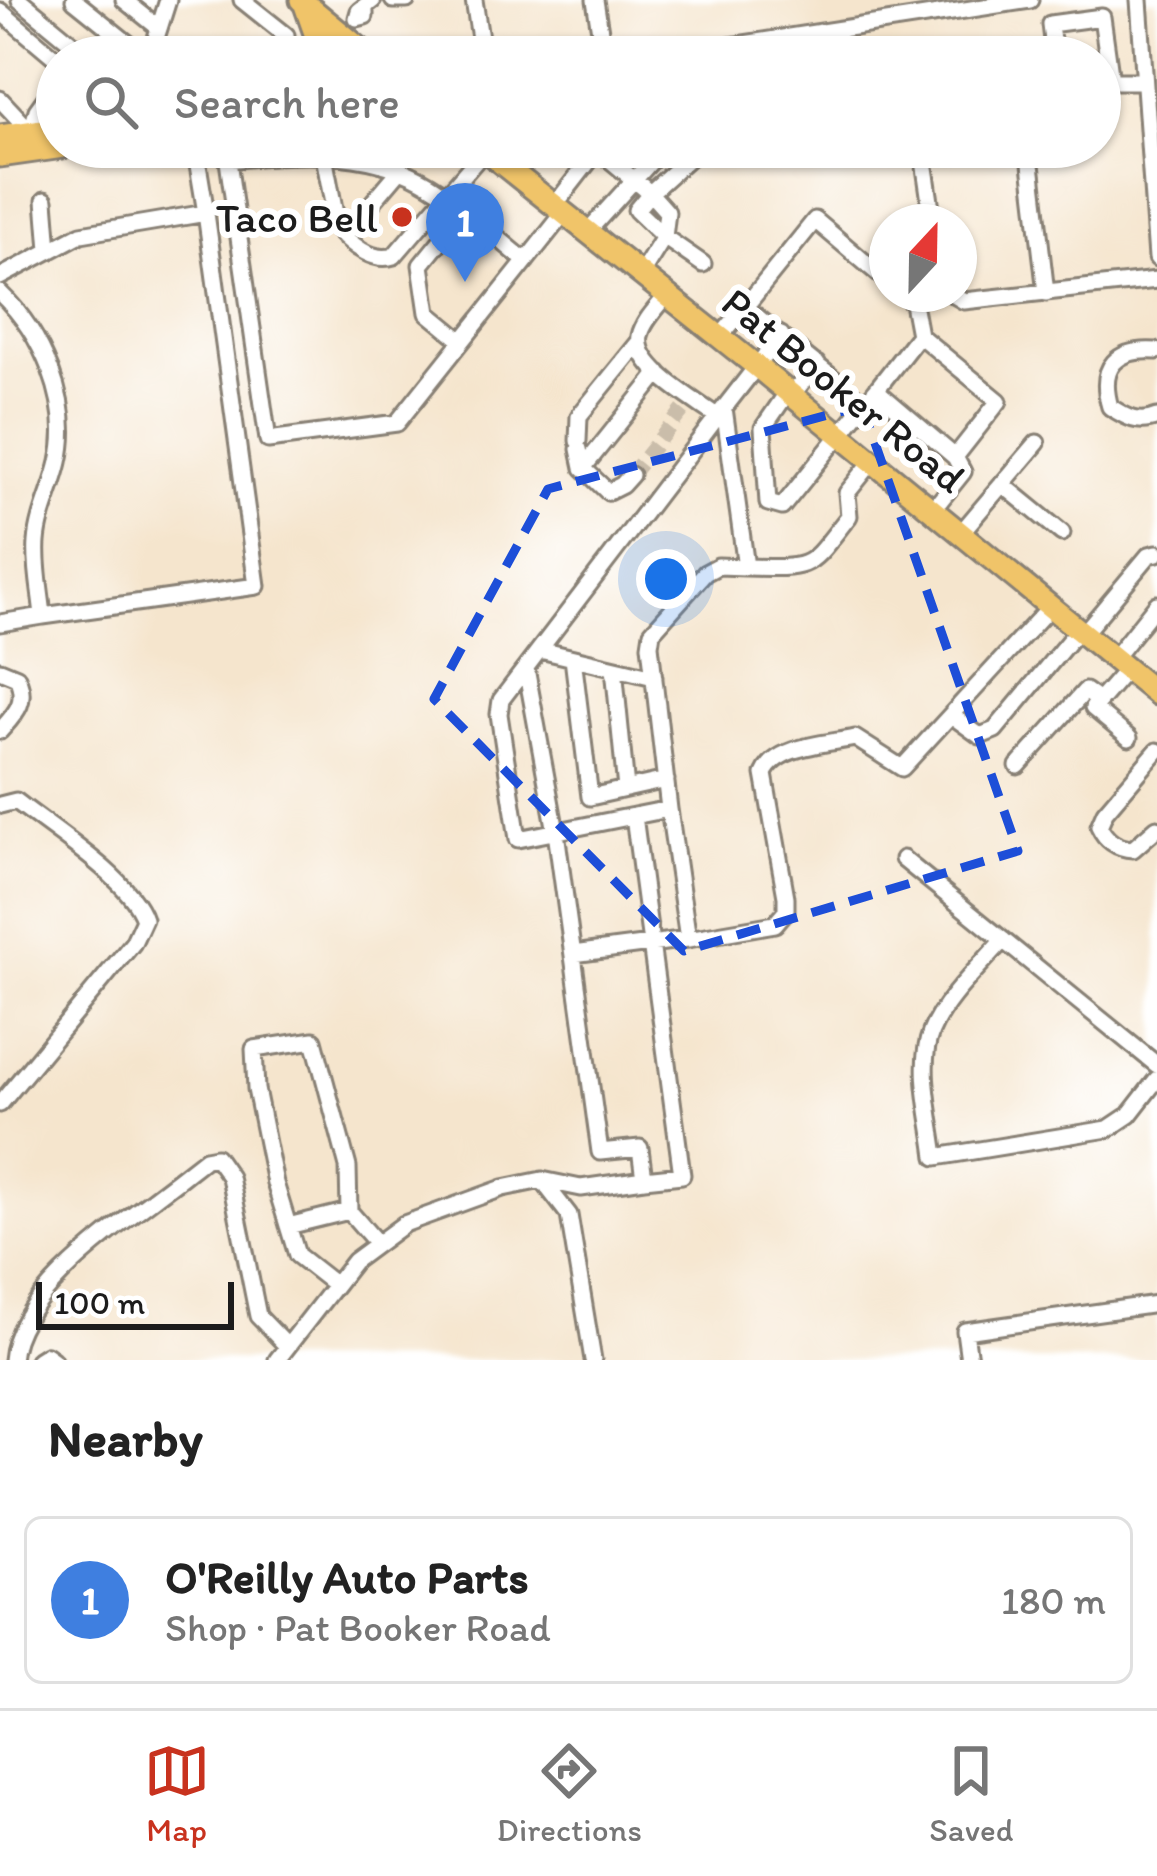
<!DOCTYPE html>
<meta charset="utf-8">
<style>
:root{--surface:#fff;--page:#f6f6f6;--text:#222;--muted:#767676;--line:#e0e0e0;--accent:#c8321e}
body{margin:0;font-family:Itim,sans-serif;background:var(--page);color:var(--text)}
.compass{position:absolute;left:869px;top:204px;width:108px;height:108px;border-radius:50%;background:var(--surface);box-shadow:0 3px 9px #0004;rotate:22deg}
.scale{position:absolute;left:36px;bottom:30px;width:198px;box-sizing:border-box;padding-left:12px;border:6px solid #1c1c1c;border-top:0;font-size:33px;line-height:42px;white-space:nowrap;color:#1c1c1c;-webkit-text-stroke:9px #fff;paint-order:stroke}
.you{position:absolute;left:666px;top:579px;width:42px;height:42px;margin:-30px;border:9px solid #fff;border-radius:50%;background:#1a73e8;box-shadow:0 0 0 18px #1a73e833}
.badge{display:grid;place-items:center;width:78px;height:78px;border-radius:50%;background:var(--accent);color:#fff;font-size:39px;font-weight:700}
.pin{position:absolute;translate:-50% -99px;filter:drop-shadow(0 3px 6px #0008)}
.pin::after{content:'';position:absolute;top:63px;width:42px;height:36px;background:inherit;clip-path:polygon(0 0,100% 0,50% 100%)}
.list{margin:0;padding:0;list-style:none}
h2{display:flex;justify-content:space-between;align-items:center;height:156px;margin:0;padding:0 48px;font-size:51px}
h2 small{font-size:39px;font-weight:400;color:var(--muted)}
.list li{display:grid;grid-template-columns:78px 1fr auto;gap:36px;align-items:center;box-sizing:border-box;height:168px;margin:0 24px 24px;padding:0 24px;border:3px solid var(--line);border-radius:18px}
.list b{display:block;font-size:45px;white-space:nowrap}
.list p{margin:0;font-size:39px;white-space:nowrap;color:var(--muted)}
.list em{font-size:39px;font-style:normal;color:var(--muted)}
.icon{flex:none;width:66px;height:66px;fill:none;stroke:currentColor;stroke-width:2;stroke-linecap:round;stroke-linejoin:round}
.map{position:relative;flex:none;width:1157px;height:1360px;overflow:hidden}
.search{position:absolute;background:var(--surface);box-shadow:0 3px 9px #0004;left:36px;right:36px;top:36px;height:132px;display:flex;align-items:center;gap:30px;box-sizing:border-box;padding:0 42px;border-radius:66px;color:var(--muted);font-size:45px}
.sheet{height:348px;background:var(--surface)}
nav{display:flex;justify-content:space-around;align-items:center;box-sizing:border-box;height:168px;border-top:3px solid var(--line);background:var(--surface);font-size:33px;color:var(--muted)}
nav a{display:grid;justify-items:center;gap:6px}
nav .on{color:var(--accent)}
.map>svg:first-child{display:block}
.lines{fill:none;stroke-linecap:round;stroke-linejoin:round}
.minor-tunnel{stroke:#cabdaa;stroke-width:15;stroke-dasharray:15 8;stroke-linecap:butt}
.minor-casing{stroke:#888074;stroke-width:21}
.major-casing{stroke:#888074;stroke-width:27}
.minor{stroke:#fff;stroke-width:15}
.major{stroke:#f0c469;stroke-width:21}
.marked{fill:none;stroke:#1d4ed8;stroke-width:9;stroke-dasharray:24 15;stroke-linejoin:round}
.poi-dot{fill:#c8321e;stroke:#fff;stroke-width:4.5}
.labels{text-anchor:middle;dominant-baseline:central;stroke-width:12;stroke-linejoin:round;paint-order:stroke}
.poi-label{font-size:42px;fill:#1c1c1c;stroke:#fff;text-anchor:end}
.street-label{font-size:42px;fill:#1c1c1c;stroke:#fff}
</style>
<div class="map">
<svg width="1157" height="1360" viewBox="0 0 1157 1360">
<rect width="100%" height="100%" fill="#fff"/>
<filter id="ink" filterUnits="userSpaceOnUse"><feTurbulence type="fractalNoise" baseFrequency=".00833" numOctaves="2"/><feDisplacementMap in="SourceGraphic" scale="24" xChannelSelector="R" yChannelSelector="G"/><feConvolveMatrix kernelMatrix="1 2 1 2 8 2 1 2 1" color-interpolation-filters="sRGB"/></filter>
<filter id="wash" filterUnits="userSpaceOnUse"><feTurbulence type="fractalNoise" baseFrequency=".004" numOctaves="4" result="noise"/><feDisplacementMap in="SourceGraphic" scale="48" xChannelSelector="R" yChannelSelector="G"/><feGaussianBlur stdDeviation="2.7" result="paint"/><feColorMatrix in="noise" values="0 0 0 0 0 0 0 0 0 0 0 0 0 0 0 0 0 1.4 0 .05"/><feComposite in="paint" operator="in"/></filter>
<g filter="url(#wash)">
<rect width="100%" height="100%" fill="#f5e5cd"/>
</g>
<g filter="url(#ink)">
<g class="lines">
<path class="minor-tunnel" d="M631 475 683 410"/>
<g class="minor-casing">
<path id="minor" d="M20 0 89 57
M74 0 145 57
M124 0 159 28
M242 0 286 35 277 57
M393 0H407
M474 0 481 45 505 51 601 41
M595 0 604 57
M1139 0 1157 258
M365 9V16L357 18 359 11 373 0
M0 11 57 59
M150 57 168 0
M658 57 1030 0
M1054 57 1050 24 1102 17 1111 81H1142
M0 99 31 132
M31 132 37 110 57 82
M195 147 206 213
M226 147 268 440 397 423 564 213
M507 147 517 174
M922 147 933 222
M1029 147 1046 293
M598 150 650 193 636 210 664 237 667 212 650 193 701 147
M324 156 338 230C352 245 373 263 394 256L485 150
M227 160C292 154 363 147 422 180 459 200 492 235 526 261
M45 200 49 250
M554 206 600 147
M587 232 664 147
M344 236 400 170
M641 274 664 237 703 264
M0 277 81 234 206 213 257 586 43 616
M0 293C42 333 73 403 59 462 53 489 39 514 37 542 35 566 41 593 43 616L0 623
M903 294 913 303 919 335
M952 294 964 301 1157 280
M667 295C658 307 643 321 640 336 634 367 695 400 718 417
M781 335 724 408 746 567C815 569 807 569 849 516L847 493 871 463
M720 337 745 307
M462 341 428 313 421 265 464 212
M1157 351C1117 348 1098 366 1110 407 1126 417 1138 425 1157 417
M787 393 763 428 768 503 782 507 876 390 955 457 999 401 919 335 876 390
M791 396 817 364
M865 404 745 307 815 220 887 281
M724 408 501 700 499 714 518 839 669 809 688 939 775 924 786 911V897L764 774C776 745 827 744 855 738L902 768 1049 608
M578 441 579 416 639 342
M579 449 583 468 608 492 622 485 631 475
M583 468 659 373
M1002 484 1062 533
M931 512 963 472 955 457
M959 535 1037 443
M1083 634 1149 555 1157 553
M540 650 654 677
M573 658 590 797 666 780
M1113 659 1157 604
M526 668 556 832 600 1152 640 1148 644 1179 682 1175 634 816
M614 668 626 789
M0 670 17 677C28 702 16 713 0 731
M1126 670 1093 708 1129 738
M951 715 980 736 995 730 1078 630
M1157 751 1105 812 1099 826C1106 841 1117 848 1133 849L1157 828
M1018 766 1085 691 1099 701
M0 805 16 801C50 828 131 879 144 919L133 943 0 1104
M669 809 650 645 652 632 705 573 718 566 746 567
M903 859 1157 1065
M1003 940C979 968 945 998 931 1032 917 1067 932 1120 936 1157L1108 1129 1129 1115 1157 1079
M573 954 688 939
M542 1180 569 1215 593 1360
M288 1226 349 1211 376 1242
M334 1284 297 1255 275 1183 256 1089 254 1049 314 1040 348 1167 349 1211
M12 1360C17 1288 134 1216 187 1173L205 1159 216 1157 230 1177 258 1316 287 1346
M38 1360 46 1355 53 1360
M277 1360 354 1261 404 1224 503 1188 542 1180 581 1188 644 1179
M969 1360 965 1331 1157 1304"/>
</g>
<g class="major-casing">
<path id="major" d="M301 0 370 57
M304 2 317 39 316 57
M0 136 57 128
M481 147 755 365 1157 694
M0 156 63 147"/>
</g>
<use href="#minor" class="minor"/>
<use href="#major" class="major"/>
</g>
</g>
<path class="marked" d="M862 406 1018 851 684 951 434 699 548 489Z"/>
<circle class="poi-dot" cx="402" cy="217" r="12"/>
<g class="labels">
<g class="poi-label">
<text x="378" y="217">Taco Bell</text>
</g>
<g class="street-label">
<text transform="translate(844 390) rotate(39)">Pat Booker Road</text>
</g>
</g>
</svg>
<svg class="compass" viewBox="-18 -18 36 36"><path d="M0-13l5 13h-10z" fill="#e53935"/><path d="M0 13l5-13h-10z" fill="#767676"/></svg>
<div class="scale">100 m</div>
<div class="you"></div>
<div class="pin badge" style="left:465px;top:282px;background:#3f7fe0">1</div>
<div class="search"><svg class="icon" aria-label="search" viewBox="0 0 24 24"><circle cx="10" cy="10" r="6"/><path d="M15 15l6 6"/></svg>Search here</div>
</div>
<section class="sheet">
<h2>Nearby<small></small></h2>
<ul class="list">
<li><span class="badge" style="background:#3f7fe0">1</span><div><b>O'Reilly Auto Parts</b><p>Shop · Pat Booker Road</p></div><em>180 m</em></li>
</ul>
</section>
<nav>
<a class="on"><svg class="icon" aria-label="map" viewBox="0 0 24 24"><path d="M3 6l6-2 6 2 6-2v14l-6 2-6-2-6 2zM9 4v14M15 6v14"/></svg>Map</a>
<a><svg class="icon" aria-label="directions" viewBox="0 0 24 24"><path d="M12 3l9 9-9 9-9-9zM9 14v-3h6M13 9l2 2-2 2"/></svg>Directions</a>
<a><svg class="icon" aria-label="saved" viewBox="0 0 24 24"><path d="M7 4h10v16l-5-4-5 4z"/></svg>Saved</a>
</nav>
